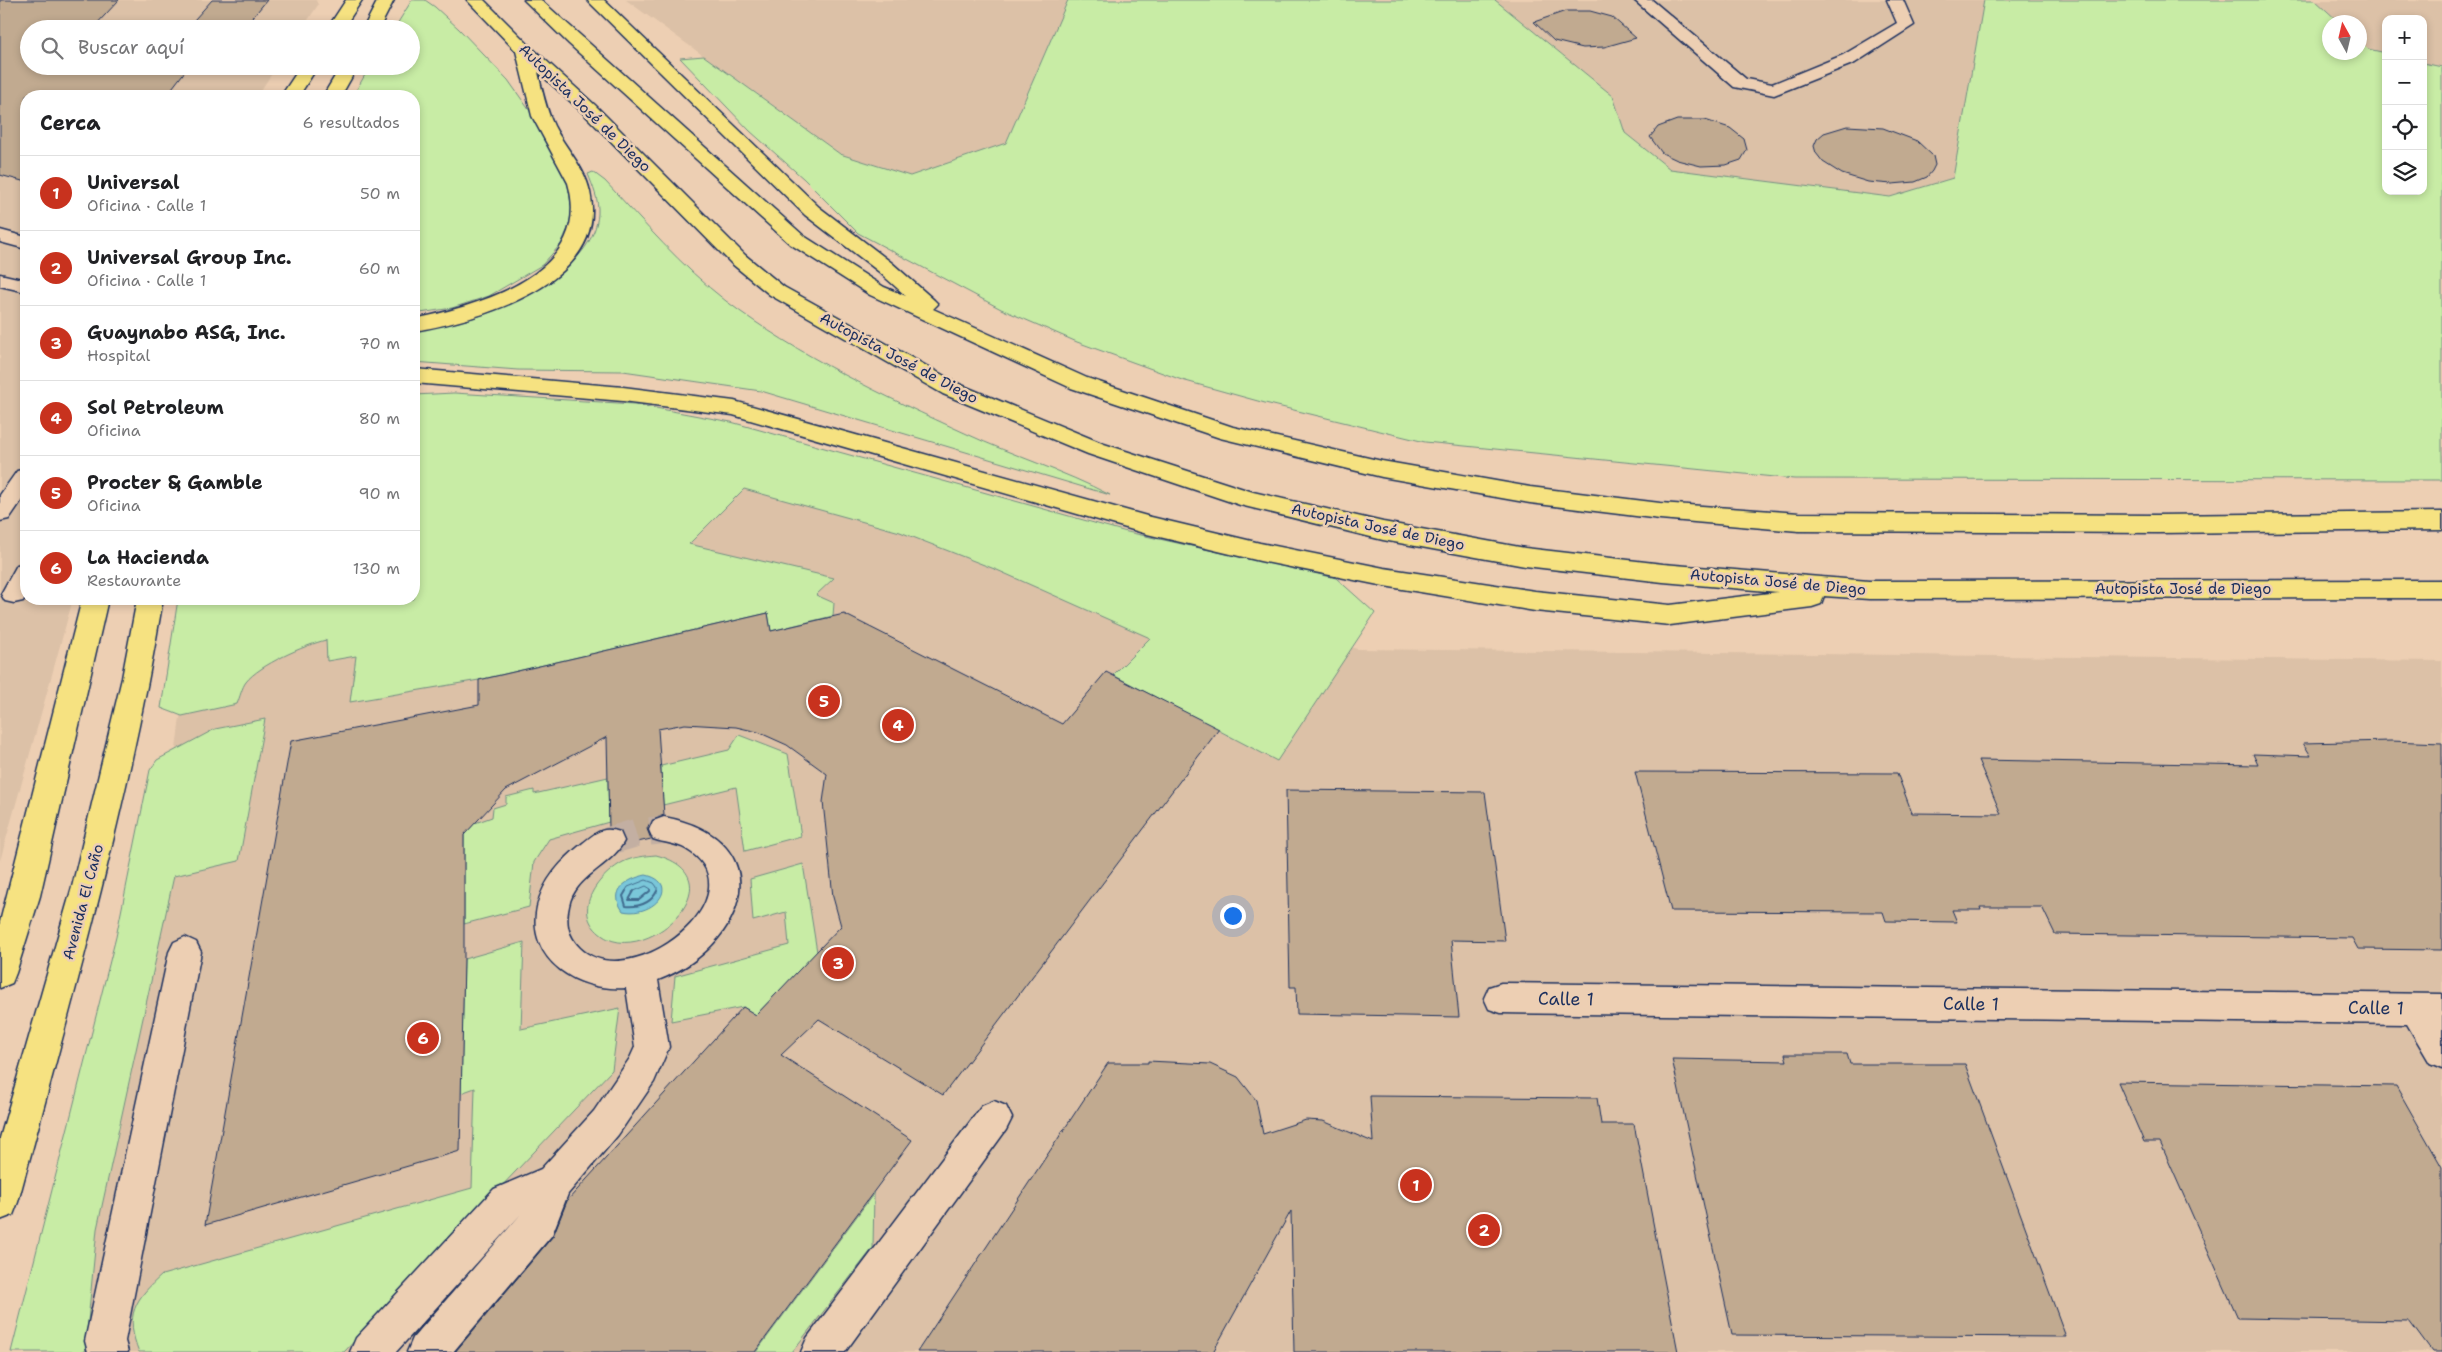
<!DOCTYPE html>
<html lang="es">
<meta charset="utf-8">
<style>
:root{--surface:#fff;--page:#f6f6f6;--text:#202124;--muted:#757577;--line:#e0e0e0;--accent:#c8321e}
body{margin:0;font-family:"Shantell Sans",sans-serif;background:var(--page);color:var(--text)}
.controls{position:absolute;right:15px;top:15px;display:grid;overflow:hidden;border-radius:10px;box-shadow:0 2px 8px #0003}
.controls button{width:45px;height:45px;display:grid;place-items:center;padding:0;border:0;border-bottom:1px solid var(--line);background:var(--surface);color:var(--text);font:25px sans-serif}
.compass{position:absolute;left:2322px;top:15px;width:45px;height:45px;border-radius:50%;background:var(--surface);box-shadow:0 2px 8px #0003;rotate:352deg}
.you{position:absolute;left:1232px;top:915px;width:18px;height:18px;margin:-12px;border:4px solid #fff;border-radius:50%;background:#1a73e8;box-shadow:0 0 0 8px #1a73e833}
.badge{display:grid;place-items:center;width:32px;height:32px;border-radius:50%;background:var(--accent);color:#fff;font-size:16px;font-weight:700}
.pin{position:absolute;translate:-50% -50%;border:2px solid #fff;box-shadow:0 1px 5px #0006}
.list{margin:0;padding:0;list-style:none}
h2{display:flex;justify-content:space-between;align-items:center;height:65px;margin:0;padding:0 20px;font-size:21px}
h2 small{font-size:16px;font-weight:400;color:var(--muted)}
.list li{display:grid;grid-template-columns:32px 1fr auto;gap:15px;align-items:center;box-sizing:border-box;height:75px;padding:0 20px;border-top:1px solid var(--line)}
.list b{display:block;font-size:19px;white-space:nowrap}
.list p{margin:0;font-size:16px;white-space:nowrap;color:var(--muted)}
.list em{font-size:16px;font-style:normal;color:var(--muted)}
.icon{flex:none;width:28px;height:28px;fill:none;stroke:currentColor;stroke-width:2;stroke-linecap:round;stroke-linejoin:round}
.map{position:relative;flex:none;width:2442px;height:1352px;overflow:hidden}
.search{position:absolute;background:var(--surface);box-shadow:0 2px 8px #0003;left:20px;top:20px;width:400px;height:55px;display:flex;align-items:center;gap:12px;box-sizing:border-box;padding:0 18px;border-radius:28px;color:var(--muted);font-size:19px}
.panel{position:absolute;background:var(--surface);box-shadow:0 2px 8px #0003;left:20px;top:90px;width:400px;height:515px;border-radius:20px}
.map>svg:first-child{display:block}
.built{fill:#dcc1a7}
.green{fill:#c8eca5;stroke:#728e82}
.water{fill:#7ac7d9;stroke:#548aa8}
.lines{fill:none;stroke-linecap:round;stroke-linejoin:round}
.shore-far1{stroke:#416c8f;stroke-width:1}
.shore{stroke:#416c8f;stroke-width:2}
.building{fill:#c1aa90;stroke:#1b2f5e}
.minor-tunnel{stroke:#c3afa2;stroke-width:28;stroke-dasharray:28 14;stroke-linecap:butt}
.minor-casing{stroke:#1b2f5e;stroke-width:3}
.major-casing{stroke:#1b2f5e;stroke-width:3}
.highway-casing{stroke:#1b2f5e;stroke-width:3}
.minor{fill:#edcfb3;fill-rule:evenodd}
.major{fill:#f6e281;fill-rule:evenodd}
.highway{fill:#f6e281;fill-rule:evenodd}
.labels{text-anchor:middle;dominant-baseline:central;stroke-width:5;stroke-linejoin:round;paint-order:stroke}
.street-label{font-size:15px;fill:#1b2f5e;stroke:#edcfb3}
.near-street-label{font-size:18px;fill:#1b2f5e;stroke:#edcfb3}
</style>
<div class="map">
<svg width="2442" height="1352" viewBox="0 0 2442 1352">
<rect width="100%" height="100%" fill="#edcfb3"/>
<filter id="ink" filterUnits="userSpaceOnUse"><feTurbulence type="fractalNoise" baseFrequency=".02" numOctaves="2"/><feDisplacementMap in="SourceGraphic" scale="10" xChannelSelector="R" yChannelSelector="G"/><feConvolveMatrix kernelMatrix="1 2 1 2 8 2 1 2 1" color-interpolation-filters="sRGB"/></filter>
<g filter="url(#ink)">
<path class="built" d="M0 0H316L318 5 302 29H29V66H277L257 96H26V599H73L0 861Z
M626 0H1068L1006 143 910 176 840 154Z
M1495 0H1984L1953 178 1890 197 1670 169 1625 133 1613 96Z
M2315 0H2442V67L2423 63V19H2386V53L2368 49 2360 41V22H2339Z
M717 442 1357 649 2442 661V1352H41L176 749 195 599H414Z"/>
<path class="green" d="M412 0H425L435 7 459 29 508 80 532 114 568 185 572 210 569 226 561 244 542 265 489 296 452 308 414 314V96H353L370 66H411V29H394Z
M1068 0H1495L1613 96 1625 133 1670 169 1890 197 1953 178 1984 0H2315L2339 22H2330V52H2360V41L2368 49 2386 53V191H2423V63L2442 67V480L1794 479 1425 442 1265 403 1182 380 1077 342 1001 309 858 233 804 179 750 131 680 58 704 56 840 154 910 176 1006 143Z
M593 172 605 181C644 223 681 266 726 301 799 356 884 396 967 434 1014 456 1064 471 1110 495L761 391 623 371 518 370 414 362V331C438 327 462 322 485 314 525 300 595 262 598 214 599 200 593 187 588 174Z
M454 393 634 404 731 422 1123 531 1336 578 1375 613 1277 761 1113 675 1150 638 997 570 900 532 744 489 689 544 834 578 816 595 834 603 833 616 771 631 768 613 479 680 350 702 356 656 327 661 326 640C305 645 259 665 246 682 242 687 240 697 237 704L182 716 161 708 178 599H414V395Z
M265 719 239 861 174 876 97 1229 85 1352H11L116 937 150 770 157 760 215 729Z
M739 735 788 754 801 836 745 851 736 787 663 805 661 766 729 750Z
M608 777 609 822 549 839 534 862 529 907 464 924V835L475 823 492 817 493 808 506 804V797L534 790V794Z
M656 855C741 877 648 967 603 936 570 913 596 877 623 862 633 857 645 856 656 855Z
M803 864 817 952 756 1015 743 1007 671 1021 675 976 789 945 786 912 753 921 750 879Z
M524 942 521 1029 620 1008 612 1070 344 1352H139C124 1315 135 1299 162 1275L472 1188 475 1088 461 1093 464 959Z
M874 1193 873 1248 792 1352H756Z"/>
<path class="water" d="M646 875C682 883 654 918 623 911 608 890 627 879 646 875Z"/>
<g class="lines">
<path class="shore-far1" d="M625 892 628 887 646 880 654 883 657 887V892
M632 892 646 886 651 889 649 892"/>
<path class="shore" d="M626 891 623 896 626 906C639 907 651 903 657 891
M634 891 629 900H639L650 891"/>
</g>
<path class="building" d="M0 0H119L92 29H29V66H189L166 96H26V182L0 175Z
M212 0H267L243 29H186Z
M1566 11H1590L1612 17 1636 38 1604 47 1583 48 1554 41 1534 22Z
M1677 120H1705L1730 128 1744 139 1747 150 1741 160 1726 165 1701 166 1677 160 1662 153 1650 137 1658 127Z
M1847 126 1883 128 1917 141 1933 156 1935 165 1932 171 1927 177 1915 182 1892 184 1868 182 1842 174 1823 162 1816 153 1814 146 1817 139 1824 133Z
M768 613 771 631 844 614 1062 724 1106 672 1219 729 943 1095 819 1019 781 1055 912 1140 755 1352H455L553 1236 567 1201 743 1007 756 1015 841 926 833 897 823 802 827 774 787 745 758 732 736 727 685 724 658 729 664 815 651 820 647 829 651 839 624 845 626 840 622 831 609 828 607 737 506 790 464 835V959L460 1151 205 1225 291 741 479 705V680Z
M2391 741 2442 743V950L2358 949 2352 938 2055 934 2042 907H1980L1981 910H1952L1957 922 1886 921 1883 912 1671 911 1635 772 1897 773 1912 813 2001 814 1978 760 2258 765 2253 754 2311 756 2303 743Z
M1286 790 1485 792 1505 941 1451 940 1459 1017 1297 1014 1296 987H1290Z
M1785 1054H1847L1850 1064H1965L2066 1337 1732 1335 1672 1059 1787 1061Z
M1148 1061 1210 1064 1238 1077 1256 1100 1263 1134 1306 1120 1323 1121 1373 1142 1370 1096 1597 1098 1601 1124H1634L1678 1352H1294L1291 1211 1213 1352H917L1108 1063H1148Z
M2118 1082 2396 1086 2442 1167V1352H2432L2409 1321 2238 1318 2160 1142H2144Z"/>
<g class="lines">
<path class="minor-tunnel" d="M609 841 636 833 664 830"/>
<g class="minor-casing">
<path id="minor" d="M1634 0H1652L1746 79 1772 84 1843 55 1897 23 1887 0H1903L1914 25 1855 63 1774 95 1734 87Z
M0 230 26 237V249L0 242Z
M0 274 26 280V292L0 286Z
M26 469V494L9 519 0 521V495L17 471Z
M26 563V595L23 601 14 603 5 601 1 594 17 565Z
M664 817C782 839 747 947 658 980L669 1047 654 1082 618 1135 568 1194 552 1235 453 1352H407L413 1338 521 1214 396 1352H350L356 1338 494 1189 541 1169 594 1111 630 1058 635 1047 626 988C579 992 526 961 537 907 543 880 562 860 583 843 596 833 602 826 620 832L624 841C611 867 575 875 569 906 565 923 568 936 580 948 631 997 762 894 686 849 676 843 664 843 653 839L649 830 653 821Z
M185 937 196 942 201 952 125 1341 128 1352H88L85 1341 169 952 174 942Z
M1501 983 2442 994V1068L2430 1063 2407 1024 1501 1013 1489 1009 1484 998 1489 987Z
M994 1101 1006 1106 1012 1118 1006 1130 845 1352H801L807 1338 982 1106Z"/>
</g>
<g class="major-casing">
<path id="major" d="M82 599H108L40 896 16 973 12 983 0 988V922Z
M137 599H163C129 803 72 1002 18 1202L13 1215 0 1220V1138L72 887 122 678Z"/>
</g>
<g class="highway-casing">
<path id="highway" d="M346 0H362L343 29H327Z
M378 0H394L379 29H363Z
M467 0H484L530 46 595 105 745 255 784 287 959 384 1104 444 1253 492 1383 522 1525 548 1663 564 1869 581 2442 580V598L1869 599 1824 596 1821 604 1812 607 1670 625 1535 611 1384 586 1260 561 1147 534 733 415 623 401 414 383V369L623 387 734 401 1147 516 1260 543 1384 568 1535 591 1670 605 1778 592 1663 582 1525 566 1383 540 1240 505 1088 454 943 394 770 295 731 263 583 113 538 72C542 90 546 109 554 126 565 148 585 167 590 192 610 283 480 320 414 331V319C480 305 594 274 568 183L532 116 516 51Z
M524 0H541L804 236 884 287 906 296 878 271 805 215 587 0H604L819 207 892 263 934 300 938 304 933 309 1087 378 1233 427 1382 461 1530 487 1660 503 1799 513 2157 515 2442 512V530L2157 533 1799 531 1660 519 1530 503 1382 477 1220 438 1071 388 870 295 790 244 569 44Z
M301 66H318L299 96H281Z
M341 66H358L341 96H323Z"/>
</g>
<use href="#minor" class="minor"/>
<use href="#major" class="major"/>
<use href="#highway" class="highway"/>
</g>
</g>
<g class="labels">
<g class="street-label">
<text transform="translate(585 108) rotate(44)">Autopista José de Diego</text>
<text transform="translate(899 358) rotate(28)">Autopista José de Diego</text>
<text transform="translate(1378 527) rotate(12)">Autopista José de Diego</text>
<text transform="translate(1778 582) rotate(5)">Autopista José de Diego</text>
<text x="2183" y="589">Autopista José de Diego</text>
<text transform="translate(83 902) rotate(-75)">Avenida El Caño</text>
</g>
<g class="near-street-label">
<text transform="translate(1566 999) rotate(1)">Calle 1</text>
<text transform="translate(1971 1004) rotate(1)">Calle 1</text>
<text transform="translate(2376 1008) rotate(1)">Calle 1</text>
</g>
</g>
</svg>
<div class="controls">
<button>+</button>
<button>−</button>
<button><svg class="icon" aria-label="locate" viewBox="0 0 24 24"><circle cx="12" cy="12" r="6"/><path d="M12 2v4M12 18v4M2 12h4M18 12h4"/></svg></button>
<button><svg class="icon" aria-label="layers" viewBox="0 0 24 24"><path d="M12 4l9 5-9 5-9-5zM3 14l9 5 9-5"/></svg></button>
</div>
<svg class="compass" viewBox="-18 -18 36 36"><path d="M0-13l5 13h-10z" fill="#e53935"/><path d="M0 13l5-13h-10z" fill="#757577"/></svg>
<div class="you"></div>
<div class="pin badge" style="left:1416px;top:1185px">1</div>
<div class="pin badge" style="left:1484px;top:1230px">2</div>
<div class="pin badge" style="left:838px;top:963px">3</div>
<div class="pin badge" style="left:898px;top:725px">4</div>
<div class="pin badge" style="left:824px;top:701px">5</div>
<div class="pin badge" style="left:423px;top:1038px">6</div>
<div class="search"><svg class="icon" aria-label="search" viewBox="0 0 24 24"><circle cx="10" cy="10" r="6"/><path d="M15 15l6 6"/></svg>Buscar aquí</div>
<section class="panel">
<h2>Cerca<small>6 resultados</small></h2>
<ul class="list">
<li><span class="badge">1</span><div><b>Universal</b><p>Oficina · Calle 1</p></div><em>50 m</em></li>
<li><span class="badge">2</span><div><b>Universal Group Inc.</b><p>Oficina · Calle 1</p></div><em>60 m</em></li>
<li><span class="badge">3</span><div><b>Guaynabo ASG, Inc.</b><p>Hospital</p></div><em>70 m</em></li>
<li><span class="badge">4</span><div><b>Sol Petroleum</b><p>Oficina</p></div><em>80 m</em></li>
<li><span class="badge">5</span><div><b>Procter &amp; Gamble</b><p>Oficina</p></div><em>90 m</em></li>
<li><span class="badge">6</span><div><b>La Hacienda</b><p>Restaurante</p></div><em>130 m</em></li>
</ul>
</section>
</div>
